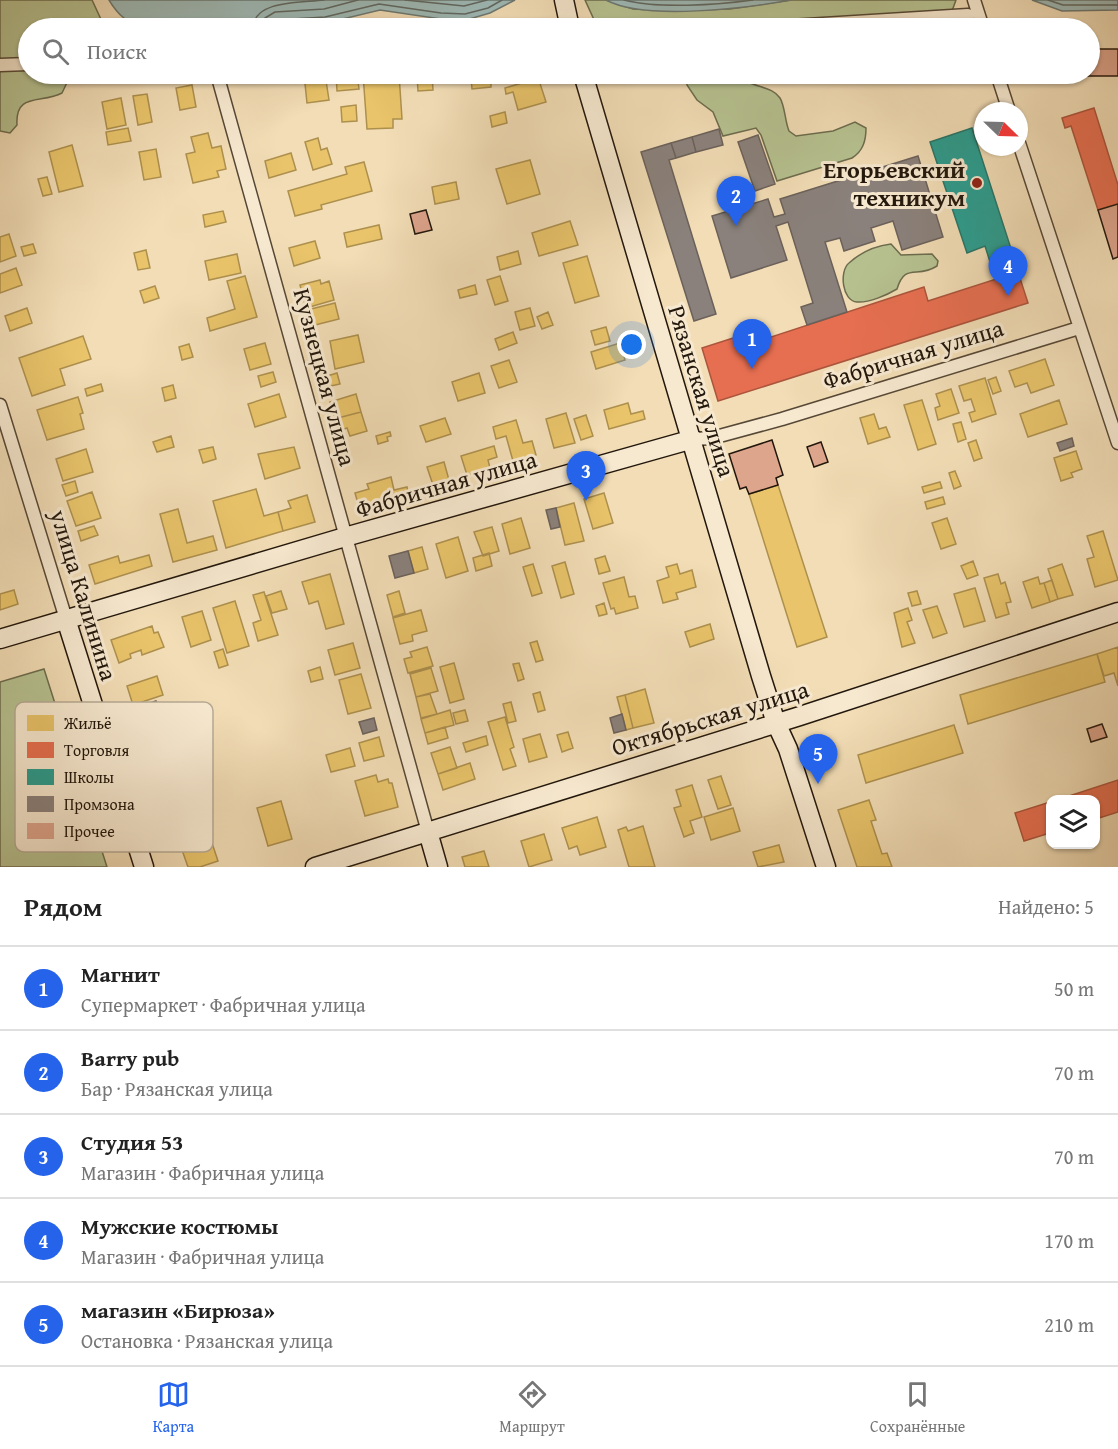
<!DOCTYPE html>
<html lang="ru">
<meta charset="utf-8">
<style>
:root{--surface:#fff;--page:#f6f6f6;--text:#222;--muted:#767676;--line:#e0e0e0;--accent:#2563eb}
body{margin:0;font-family:"Gentium Book Plus",serif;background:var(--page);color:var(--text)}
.controls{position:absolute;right:18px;bottom:18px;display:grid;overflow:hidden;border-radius:12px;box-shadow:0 2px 4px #0004}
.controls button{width:54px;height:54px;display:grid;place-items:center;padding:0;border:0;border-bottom:2px solid var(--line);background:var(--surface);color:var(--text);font:30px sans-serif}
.compass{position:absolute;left:974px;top:102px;width:54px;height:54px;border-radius:50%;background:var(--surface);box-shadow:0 2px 4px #0004;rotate:113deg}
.you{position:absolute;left:632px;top:345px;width:21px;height:21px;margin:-15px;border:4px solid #fff;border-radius:50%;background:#1a73e8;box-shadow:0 0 0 9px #1a73e833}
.badge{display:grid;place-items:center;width:39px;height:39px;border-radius:50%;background:var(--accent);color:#fff;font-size:20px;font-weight:700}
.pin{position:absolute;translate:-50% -50px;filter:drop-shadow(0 2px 3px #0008)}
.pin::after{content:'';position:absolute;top:32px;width:21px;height:18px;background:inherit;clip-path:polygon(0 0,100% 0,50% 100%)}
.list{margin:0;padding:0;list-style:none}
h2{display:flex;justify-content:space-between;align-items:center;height:78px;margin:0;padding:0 24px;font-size:26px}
h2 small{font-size:20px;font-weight:400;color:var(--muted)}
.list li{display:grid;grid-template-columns:39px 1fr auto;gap:18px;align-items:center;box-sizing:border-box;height:84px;padding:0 24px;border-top:2px solid var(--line)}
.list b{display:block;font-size:22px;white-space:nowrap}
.list p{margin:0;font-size:20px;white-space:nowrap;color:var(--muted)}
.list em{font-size:20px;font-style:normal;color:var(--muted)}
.icon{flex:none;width:33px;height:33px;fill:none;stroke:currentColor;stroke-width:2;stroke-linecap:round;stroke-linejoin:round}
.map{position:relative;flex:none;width:1118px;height:867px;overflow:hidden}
.search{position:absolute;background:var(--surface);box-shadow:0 2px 4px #0004;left:18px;right:18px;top:18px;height:66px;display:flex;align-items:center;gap:15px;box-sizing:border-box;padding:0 21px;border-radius:33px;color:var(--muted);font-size:22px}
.sheet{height:498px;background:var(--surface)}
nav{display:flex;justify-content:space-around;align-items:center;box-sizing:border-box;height:84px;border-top:2px solid var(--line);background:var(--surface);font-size:16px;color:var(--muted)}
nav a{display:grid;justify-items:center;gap:3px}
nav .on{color:var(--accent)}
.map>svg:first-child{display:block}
.green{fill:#b7c291;stroke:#6c6c4e;stroke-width:1.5}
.water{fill:#9ebab7;stroke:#6c7973;stroke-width:1.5}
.homes{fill:#e9c46a;stroke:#ad904e;stroke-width:1.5}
.shops{fill:#e76f51;stroke:#ac553c;stroke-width:1.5}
.schools{fill:#2a9d8f;stroke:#287568;stroke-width:1.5}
.industry{fill:#8a817c;stroke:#6b615a;stroke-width:1.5}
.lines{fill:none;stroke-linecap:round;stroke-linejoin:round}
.shore{stroke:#606862;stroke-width:1.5}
.building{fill:#dea58d;stroke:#22170c;stroke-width:1.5}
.street-casing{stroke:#564836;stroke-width:15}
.secondary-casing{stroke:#22170c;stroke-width:21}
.street{stroke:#f7e9d0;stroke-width:12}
.secondary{stroke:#f7e9d0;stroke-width:18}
.poi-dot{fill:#8f2418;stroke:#f7e9d0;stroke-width:2}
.labels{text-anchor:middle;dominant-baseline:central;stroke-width:6;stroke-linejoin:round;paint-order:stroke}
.poi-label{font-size:24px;font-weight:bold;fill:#22170c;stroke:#f7e9d0;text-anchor:end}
.street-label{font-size:24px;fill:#22170c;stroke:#f7e9d0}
.key{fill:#f7e9d0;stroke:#b7aa95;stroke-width:1.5}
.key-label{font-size:16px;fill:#22170c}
</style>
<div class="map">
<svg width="1118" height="867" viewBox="0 0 1118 867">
<rect width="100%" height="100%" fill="#f2ddb6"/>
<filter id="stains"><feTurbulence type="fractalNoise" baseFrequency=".00333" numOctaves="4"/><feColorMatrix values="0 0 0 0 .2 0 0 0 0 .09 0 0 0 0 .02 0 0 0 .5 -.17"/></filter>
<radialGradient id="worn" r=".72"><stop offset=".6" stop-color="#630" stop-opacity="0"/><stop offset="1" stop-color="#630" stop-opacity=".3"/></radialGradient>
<path class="green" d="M0 0H92L105 28H28V74H71L62 93C41 104 15 92 17 125L10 133 0 131Z
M585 0H606L633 9 653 10 730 9 791 0H956L952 11 761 24 616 28 596 24Z
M686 74H740C748 89 771 84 780 98 785 106 785 122 789 131L796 136 833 131 855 122 866 128C866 141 863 151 852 158L777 181 761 135 756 128 723 136 713 112 697 100 687 85Z
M891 244 901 255 932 254 938 261 937 266C917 279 905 262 897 289 887 295 869 303 857 302 842 301 839 271 849 263 861 252 875 246 891 244Z
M44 669 107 867H0V682Z"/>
<path class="water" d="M109 0H515L490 13 466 20 441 19 380 10 326 23 242 28H145C128 24 118 15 109 0Z
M606 0H791C747 8 645 21 606 0Z
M1032 0H1118V10L1062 11Z"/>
<path class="homes" d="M304 74H325L329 100 307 103Z
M336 74H357L359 89 337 91Z
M363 74H399L402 119H393V128L367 129Z
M482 74H500V77L491 78V87L472 89 471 78 483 77Z
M537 74 546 102 518 110 513 92 506 94 505 88 522 83 521 79Z
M432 75 433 90 418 91 417 76Z
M192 85 196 107 180 110 176 88Z
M147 94 152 122 138 125 133 96Z
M121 98 126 125 107 129 102 102Z
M356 105 357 121 342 122 341 107Z
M505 112 507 123 492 127 490 116Z
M128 128 131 141 108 145 106 132Z
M208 133 212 148 221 146 226 169 217 171 219 177 193 183 186 154 195 152 191 137Z
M318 138 321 150 327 148 332 164 313 170 305 142Z
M72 145 83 186 59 192 49 152Z
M156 149 161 177 144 180 139 152Z
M291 153 296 170 269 178 265 161Z
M530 160 540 194 507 204 496 169Z
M364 162 372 191 321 205 322 209 295 216 288 191 347 174 345 167Z
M47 177 52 194 43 196 38 179Z
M456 182 459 199 435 204 432 187Z
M223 211 226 222 205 227 203 215Z
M570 221 578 245 539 256 532 233Z
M379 225 382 239 347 247 344 233Z
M9 234 16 256 0 262V237Z
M315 241 320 258 294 266 289 248Z
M33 244 36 253 24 256 21 247Z
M146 250 150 268 138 270 134 253Z
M518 251 521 264 500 270 497 257Z
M237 254 241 273 209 280 205 261Z
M587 256 599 296 575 303 563 263Z
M16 268 22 285 0 293V274Z
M245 276 257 317 210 331 207 318 235 309 227 281Z
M500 276 508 301 495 305 487 280Z
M320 280 321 284 329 281 334 300 306 308 300 285Z
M475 285 477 294 460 298 458 290Z
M155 286 159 298 144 303 140 291Z
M335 303 339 319 311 326 307 310Z
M27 308 32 323 10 331 5 316Z
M530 308 535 326 520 330 515 312Z
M548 312 553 325 542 329 537 317Z
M606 327 610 341 595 345 591 331Z
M513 332 517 343 499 350 495 339Z
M358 335 364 362 335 369 330 341Z
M83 336 91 359 60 369 65 385 32 396 19 358Z
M265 343 271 364 250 370 244 349Z
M620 343 625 360 596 369 591 352Z
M189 344 193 357 182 360 179 347Z
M1045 359 1054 385 1031 393 1027 383 1015 387 1009 371Z
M509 360 517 382 499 388 491 366Z
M273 372 276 382 261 387 258 376Z
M337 373 340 384 326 387 324 377Z
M479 373 485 393 458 401 452 382Z
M996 377 1001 391 993 394 988 380Z
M985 378 996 414 972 422 969 413 975 411 971 399 964 401 959 386Z
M101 384 103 391 87 396 85 389Z
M173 385 176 398 165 401 162 388Z
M951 389 959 413 938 420 935 408 940 406 936 394Z
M279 394 286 417 255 427 248 404Z
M356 394 361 412 334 419 330 402Z
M78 397 83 413 80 414 84 429 47 440 37 410Z
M922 400 936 444 918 450 904 405Z
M1059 400 1067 424 1028 437 1020 414Z
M628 403 631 414 643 411 645 419 609 429 604 410Z
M361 412 367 431 350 436 347 428 338 431 334 419Z
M566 413 575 443 554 448 546 419Z
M874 414 879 429 886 427 890 437 868 444 860 418Z
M586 415 593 436 581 440 574 419Z
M445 418 451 434 426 442 420 426Z
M516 420 523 443 532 441 536 455 513 461 506 436 496 439 493 427Z
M961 422 966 439 958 442 953 424Z
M390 432 391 436 387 437 388 441 378 444 376 436Z
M171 436 174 447 157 452 153 442Z
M976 440 982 458 974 461 968 443Z
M494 446 497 457 488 460 490 468 467 475 461 456Z
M213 447 216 459 203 463 199 450Z
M294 447 300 468 265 479 258 454Z
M86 449 93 472 63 481 56 459Z
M1076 451 1082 469 1071 473 1073 477 1061 481 1054 458Z
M444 462 449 480 433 485 427 467Z
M955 471 961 486 954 489 949 473Z
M391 477 394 490 407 487 408 493 359 507 355 493 369 489 367 484Z
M75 481 78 492 66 496 62 485Z
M940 482 942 488 924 493 922 487Z
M778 485 827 637 797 647 749 494Z
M256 489 264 516 278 512 283 531 226 548 213 501Z
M92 492 101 518 76 526 67 501Z
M604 493 613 523 593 529 584 499Z
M307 495 315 522 283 531 278 512 291 508 288 501Z
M943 497 945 504 927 509 925 502Z
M574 503 584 541 565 545 556 508Z
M178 509 187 543 213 536 217 550 173 562 160 514Z
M521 518 530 548 510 554 502 524Z
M947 518 956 544 941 549 932 523Z
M94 526 98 535 81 541 78 531Z
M492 527 499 551 483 556 474 532Z
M1103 531 1118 580 1095 587 1087 559 1094 557 1087 536Z
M458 537 468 571 446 578 436 544Z
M422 547 428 569 414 573 408 551Z
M489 553 492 566 476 571 473 558Z
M149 555 152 566 95 584 89 565 118 556 120 563Z
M605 556 610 571 599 574 595 559Z
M973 561 978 575 967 579 961 566Z
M565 562 574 594 561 598 552 566Z
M533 564 542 593 532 596 523 567Z
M677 564 680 574 692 570 696 587 676 593 678 599 663 603 657 581 669 577 666 567Z
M1062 564 1073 595 1058 599 1048 569Z
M330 574 344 624 326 629 318 601 309 604 302 582Z
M998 574 1001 584 1005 582 1011 602 1006 603 1009 614 996 618 984 578Z
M624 577 629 597 635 596 638 608 616 614 614 608 611 609 603 583Z
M1038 577 1040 584 1044 583 1050 602 1032 608 1023 582Z
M1052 580 1058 599 1050 602 1044 583Z
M975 588 985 621 964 627 954 594Z
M14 590 18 604 0 610V594Z
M281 591 287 609 272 613 266 596Z
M399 591 405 613 393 617 387 595Z
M917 591 921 604 912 606 908 593Z
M264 592 278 635 258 641 253 623 261 620 253 595Z
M235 601 249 646 227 653 213 608Z
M604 603 607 614 599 616 596 606Z
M937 606 947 633 933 638 923 610Z
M908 608 912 620 907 622 915 643 902 647 894 613Z
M421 610 427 631 412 635 413 641 400 644 393 618Z
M202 611 211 640 191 647 182 617Z
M710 624 714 639 690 647 685 632Z
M152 626 154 633 158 632 164 647 142 655 141 650 130 654 131 658 119 663 111 640Z
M537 641 543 660 536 662 530 643Z
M353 643 360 668 335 675 328 650Z
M427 647 433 666 408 673 404 659 412 657 410 652Z
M1118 647V686L1114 673 1104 676 1097 654Z
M223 649 228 665 219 668 214 652Z
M1097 654 1105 682 968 724 960 695Z
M454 663 464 699 450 703 440 667Z
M519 663 524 679 518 681 513 664Z
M320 667 323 679 311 682 308 671Z
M431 668 438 691 416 697 410 674Z
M361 674 371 708 348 714 339 680Z
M157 676 163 695 133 705 127 686Z
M645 689 654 723 633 728 625 695Z
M540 692 545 710 538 712 533 694Z
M430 694 437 714 421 718 416 697Z
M625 695 633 728 626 730 617 697Z
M511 702 516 721 508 723 503 704Z
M450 710 454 725 425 733 421 719Z
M465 710 468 721 456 724 453 713Z
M505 717 514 747 510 749 516 766 503 770 488 722Z
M954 725 963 753 866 783 858 755Z
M445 727 448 738 428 744 425 733Z
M568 732 573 748 562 752 557 735Z
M540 734 547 757 529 762 523 739Z
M486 736 488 745 466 752 463 743Z
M379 737 384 756 364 761 359 743Z
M450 747 457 768 438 774 431 753Z
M350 748 355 766 331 772 326 755Z
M470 763 475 779 443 790 438 774Z
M376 775 378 782 388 779 389 783H392L398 807 365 816 355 781Z
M721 776 731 805 718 809 708 780Z
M692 785 702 817 690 821 694 833 684 837 674 808 681 806 676 790Z
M869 800 876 820 871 821 882 854 887 853 892 867H857L838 810Z
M281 801 292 839 268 846 257 808Z
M733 808 740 831 711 840 704 817Z
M597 817 606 847 580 855 577 846 569 849 562 828Z
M643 826 655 867H629L618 830 626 827 628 831Z
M544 834 552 860 529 867 521 841Z
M211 840 218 861 200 867H188L182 850Z
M779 845 784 862 758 867 753 852Z
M484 851 489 867H465L462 857Z"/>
<path class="shops" d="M1094 108 1118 185V204L1098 210 1071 126 1065 128 1062 118Z
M1018 272 1028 303 718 401 702 348 752 332 756 342 924 287 928 301Z
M1118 780V812L1096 819V800H1057Z
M1050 802V833L1024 841 1015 813Z"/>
<path class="schools" d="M972 128 1014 258 991 265 985 246 967 253 930 142Z"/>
<path class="industry" d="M719 129 723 145 696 152 692 137Z
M758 135 775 184 755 191 738 142Z
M692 137 696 152 676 158 671 143Z
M671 143 676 158 669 160 716 314 694 321 641 152Z
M918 156 943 237 902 250 893 221 871 228 875 241 844 251 840 238 825 242 847 312 807 325 801 307 813 303 788 222 776 226 787 260 731 278 712 216 768 199 774 217 785 214 780 199Z
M1072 438 1074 446 1060 451 1057 443Z
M556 508 560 527 551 529 546 510Z
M408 551 414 573 395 578 389 556Z
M156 701 162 717 140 725 134 708Z
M622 714 626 730 614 733 610 718Z
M374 718 377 730 363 734 359 722Z"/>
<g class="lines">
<path class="shore" d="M405 0 464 6 487 0
M624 0C658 9 718 5 753 0
M1048 0 1063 5H1118
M253 28C254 0 300 3 324 0
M262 28 265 18 275 12 324 9 358 0
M269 28 275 20 325 17 379 4 441 13 465 14 488 8 502 0"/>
</g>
<path class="building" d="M1090 49H1118V76H1052V74H1090Z
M1118 204V257L1113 259 1098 210Z
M426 210 432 230 415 234 410 214Z
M772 440 783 475 776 478 778 485 749 494 746 487 740 489 729 454Z
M821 442 828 462 814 467 807 447Z
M1102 724 1107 737 1091 742 1087 729Z"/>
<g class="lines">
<g class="street-casing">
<path id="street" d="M974 0 983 28
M540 28 569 24
M757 28 968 15
M0 65 28 64
M217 74 428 832
M997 74 1009 111
M1019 143 1118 443
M0 405 66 619
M693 439 712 438 782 419 1079 328"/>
</g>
<g class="secondary-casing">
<path id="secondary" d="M564 0 570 28
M583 74 761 676 776 723 788 749 826 867
M66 619 144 867
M0 639 345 537 693 439
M428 832 438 867
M315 867 800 716 1118 612"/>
</g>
<use href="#street" class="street"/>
<use href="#secondary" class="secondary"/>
</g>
<circle class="poi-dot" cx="977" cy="183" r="6"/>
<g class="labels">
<g class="poi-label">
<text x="965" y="169">Егорьевский<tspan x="965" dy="28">техникум</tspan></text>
</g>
<g class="street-label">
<text transform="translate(913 354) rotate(-17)">Фабричная улица</text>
<text transform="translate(325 377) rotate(75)">Кузнецкая улица</text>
<text transform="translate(702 391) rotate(73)">Рязанская улица</text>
<text transform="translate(446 484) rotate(-16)">Фабричная улица</text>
<text transform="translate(84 595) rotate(73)">улица Калинина</text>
<text transform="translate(710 718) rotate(-17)">Октябрьская улица</text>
</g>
</g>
<rect x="15" y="702" width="198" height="150" rx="9" class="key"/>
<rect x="27" y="715" width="27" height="16" fill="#e9c46a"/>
<rect x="27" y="742" width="27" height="16" fill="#e76f51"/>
<rect x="27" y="769" width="27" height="16" fill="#2a9d8f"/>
<rect x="27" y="796" width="27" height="16" fill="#8a817c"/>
<rect x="27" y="823" width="27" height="16" fill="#dea58d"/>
<g class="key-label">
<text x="64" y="729">Жильё</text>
<text x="64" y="756">Торговля</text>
<text x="64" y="783">Школы</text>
<text x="64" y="810">Промзона</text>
<text x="64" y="837">Прочее</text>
</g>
<rect width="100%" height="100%" filter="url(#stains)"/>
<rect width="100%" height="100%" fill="url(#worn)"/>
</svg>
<div class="controls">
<button><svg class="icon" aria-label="layers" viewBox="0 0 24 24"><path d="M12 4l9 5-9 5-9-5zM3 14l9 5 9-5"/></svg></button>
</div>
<svg class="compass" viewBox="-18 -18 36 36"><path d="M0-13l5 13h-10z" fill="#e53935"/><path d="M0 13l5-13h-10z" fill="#767676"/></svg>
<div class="you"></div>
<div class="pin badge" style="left:752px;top:369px">1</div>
<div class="pin badge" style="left:736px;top:226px">2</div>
<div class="pin badge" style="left:586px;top:501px">3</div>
<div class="pin badge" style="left:1008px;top:296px">4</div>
<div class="pin badge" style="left:818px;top:784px">5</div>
<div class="search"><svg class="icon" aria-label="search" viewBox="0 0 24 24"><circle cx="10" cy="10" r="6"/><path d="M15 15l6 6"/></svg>Поиск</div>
</div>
<section class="sheet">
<h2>Рядом<small>Найдено: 5</small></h2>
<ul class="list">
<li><span class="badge">1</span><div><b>Магнит</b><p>Супермаркет · Фабричная улица</p></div><em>50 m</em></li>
<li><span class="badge">2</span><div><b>Barry pub</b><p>Бар · Рязанская улица</p></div><em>70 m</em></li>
<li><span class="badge">3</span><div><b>Студия 53</b><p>Магазин · Фабричная улица</p></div><em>70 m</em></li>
<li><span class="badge">4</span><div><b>Мужские костюмы</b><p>Магазин · Фабричная улица</p></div><em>170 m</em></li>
<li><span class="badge">5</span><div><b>магазин «Бирюза»</b><p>Остановка · Рязанская улица</p></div><em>210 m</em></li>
</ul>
</section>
<nav>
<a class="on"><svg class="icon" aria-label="map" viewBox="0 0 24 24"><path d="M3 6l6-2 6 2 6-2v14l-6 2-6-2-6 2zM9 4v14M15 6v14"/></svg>Карта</a>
<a><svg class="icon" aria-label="directions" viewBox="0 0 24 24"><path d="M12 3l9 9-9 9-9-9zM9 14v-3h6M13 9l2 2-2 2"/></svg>Маршрут</a>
<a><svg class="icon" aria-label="saved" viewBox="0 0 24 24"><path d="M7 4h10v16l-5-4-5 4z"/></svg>Сохранённые</a>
</nav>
